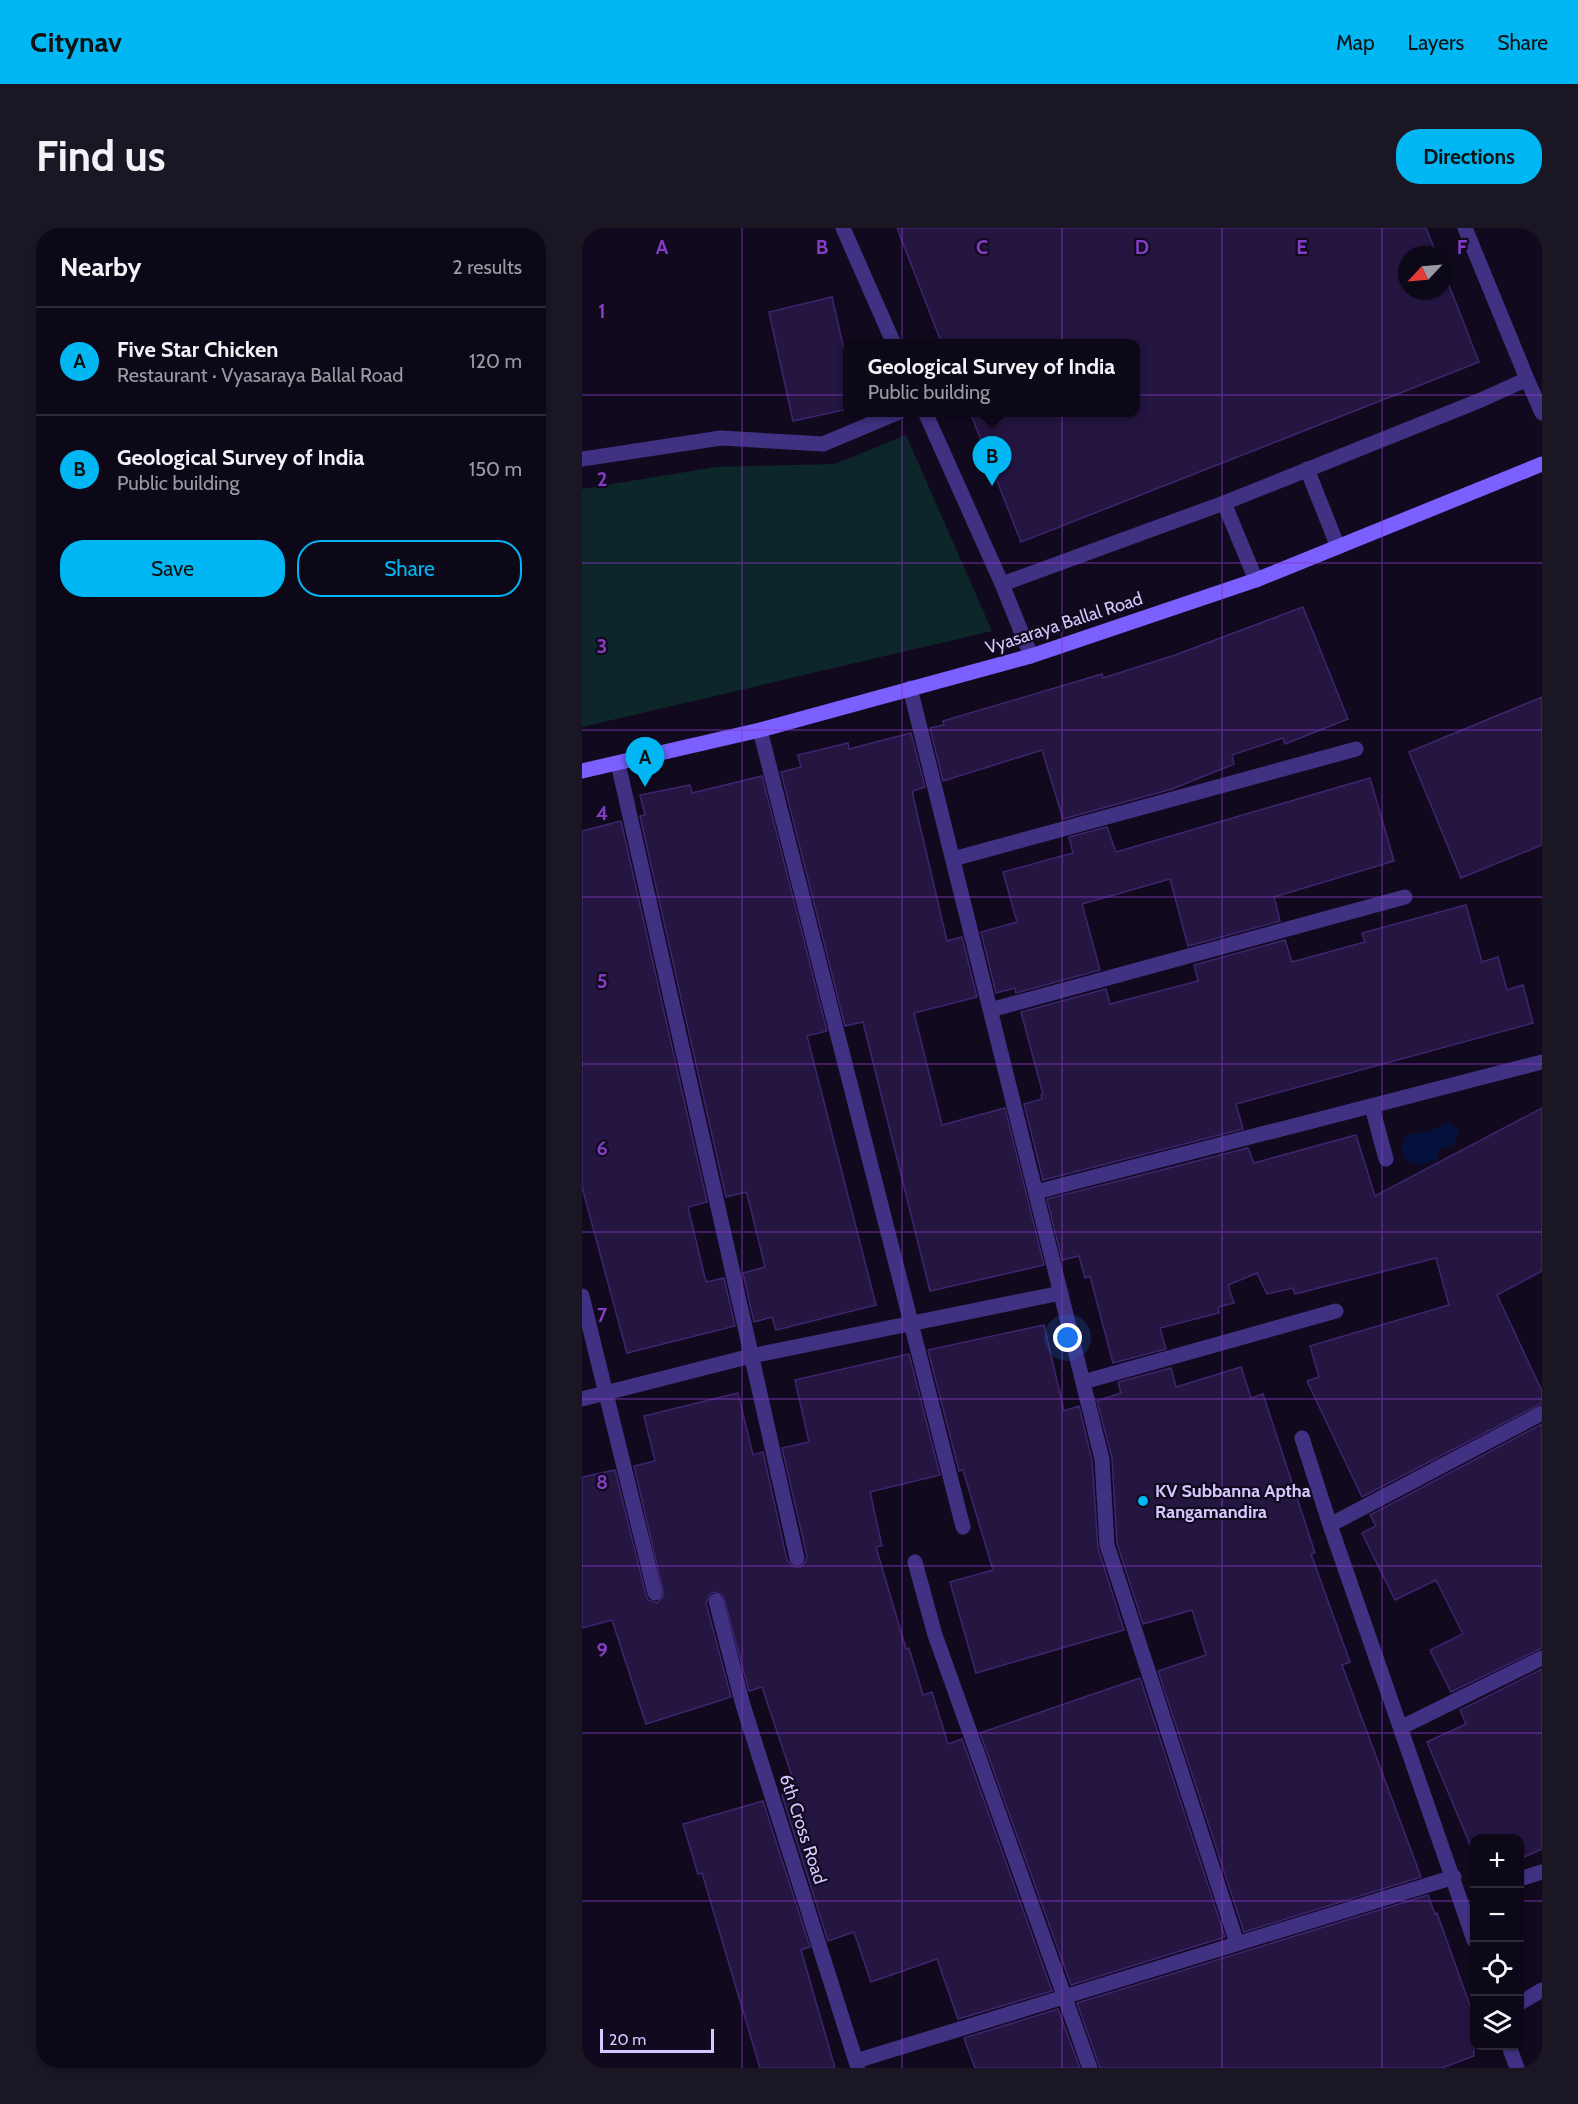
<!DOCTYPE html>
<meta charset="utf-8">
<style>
:root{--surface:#0d0817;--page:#1b1624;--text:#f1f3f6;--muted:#9a9aa1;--line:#2d2936;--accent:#00b6f3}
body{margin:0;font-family:Cabin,sans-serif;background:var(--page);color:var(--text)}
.controls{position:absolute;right:18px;bottom:18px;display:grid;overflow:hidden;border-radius:12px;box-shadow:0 2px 4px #0004}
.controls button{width:54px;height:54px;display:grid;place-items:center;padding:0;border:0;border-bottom:2px solid var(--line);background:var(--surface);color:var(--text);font:30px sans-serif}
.compass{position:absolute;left:816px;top:18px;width:54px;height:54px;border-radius:50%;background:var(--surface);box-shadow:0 2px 4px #0004;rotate:244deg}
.scale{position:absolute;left:18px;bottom:15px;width:114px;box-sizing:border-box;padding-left:6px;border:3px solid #d6c8ff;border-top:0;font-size:16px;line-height:21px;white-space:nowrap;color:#d6c8ff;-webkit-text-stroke:4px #110a1f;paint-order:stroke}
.you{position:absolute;left:486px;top:1110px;width:21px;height:21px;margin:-15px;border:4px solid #fff;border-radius:50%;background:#1a73e8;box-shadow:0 0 0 9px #1a73e833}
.badge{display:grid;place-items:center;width:39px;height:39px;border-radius:50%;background:var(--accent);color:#111;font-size:20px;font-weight:700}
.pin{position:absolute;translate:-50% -50px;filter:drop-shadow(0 2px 3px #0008)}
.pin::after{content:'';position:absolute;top:32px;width:21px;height:18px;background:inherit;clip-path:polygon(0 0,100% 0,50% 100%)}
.popup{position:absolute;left:261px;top:111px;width:297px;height:78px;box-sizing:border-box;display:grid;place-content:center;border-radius:12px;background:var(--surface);filter:drop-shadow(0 2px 4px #0005);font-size:20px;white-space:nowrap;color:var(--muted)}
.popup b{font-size:22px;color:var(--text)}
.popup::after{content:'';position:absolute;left:50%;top:100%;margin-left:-12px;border:12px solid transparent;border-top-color:var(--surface)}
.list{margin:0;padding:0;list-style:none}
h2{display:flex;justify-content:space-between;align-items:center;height:78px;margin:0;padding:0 24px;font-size:26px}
h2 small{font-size:20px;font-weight:400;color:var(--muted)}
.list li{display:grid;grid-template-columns:39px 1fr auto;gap:18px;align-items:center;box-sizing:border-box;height:108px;padding:0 24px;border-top:2px solid var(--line)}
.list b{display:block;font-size:22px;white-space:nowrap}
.list p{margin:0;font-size:20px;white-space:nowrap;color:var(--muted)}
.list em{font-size:20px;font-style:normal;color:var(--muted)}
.actions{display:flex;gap:12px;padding:18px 24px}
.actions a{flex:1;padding:14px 0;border:2px solid var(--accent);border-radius:24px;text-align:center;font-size:21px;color:var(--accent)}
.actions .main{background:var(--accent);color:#111}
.icon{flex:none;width:33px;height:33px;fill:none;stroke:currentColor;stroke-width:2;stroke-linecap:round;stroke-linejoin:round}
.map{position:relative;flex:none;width:960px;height:1840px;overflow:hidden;border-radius:24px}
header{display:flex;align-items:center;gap:36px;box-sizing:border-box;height:84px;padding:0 30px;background:var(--accent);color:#111}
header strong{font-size:28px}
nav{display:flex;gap:33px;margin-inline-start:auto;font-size:21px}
.intro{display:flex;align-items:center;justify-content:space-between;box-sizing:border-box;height:144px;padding:0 36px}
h1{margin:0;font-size:42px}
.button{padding:15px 27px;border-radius:24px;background:var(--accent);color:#111;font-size:21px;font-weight:700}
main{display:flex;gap:36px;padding:0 36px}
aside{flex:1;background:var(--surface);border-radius:24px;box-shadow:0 2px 4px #0004}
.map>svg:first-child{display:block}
.green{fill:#0d2629}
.water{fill:#05113d}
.building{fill:#241541;stroke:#3f246f;stroke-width:1.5}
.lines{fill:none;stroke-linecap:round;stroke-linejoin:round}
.lane{stroke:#403182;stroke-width:15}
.street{stroke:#403182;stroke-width:15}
.secondary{stroke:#7b5fff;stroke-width:15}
.grid{fill:none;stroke:#843cc5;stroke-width:1.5;stroke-opacity:0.55}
.poi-dot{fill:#00b6f3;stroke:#110a1f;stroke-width:2}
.labels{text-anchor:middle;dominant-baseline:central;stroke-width:4.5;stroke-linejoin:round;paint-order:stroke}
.street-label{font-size:18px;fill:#d6c8ff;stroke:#110a1f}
.poi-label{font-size:18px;font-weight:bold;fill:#d6c8ff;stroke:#110a1f;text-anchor:start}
.grid-label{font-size:20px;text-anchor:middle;font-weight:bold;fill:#843cc5;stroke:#110a1f;stroke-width:4.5;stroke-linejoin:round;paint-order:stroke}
</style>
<header>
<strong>Citynav</strong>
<nav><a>Map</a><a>Layers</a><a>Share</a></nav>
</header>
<div class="intro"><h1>Find us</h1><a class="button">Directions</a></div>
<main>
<aside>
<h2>Nearby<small>2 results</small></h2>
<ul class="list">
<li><span class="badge">A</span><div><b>Five Star Chicken</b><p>Restaurant · Vyasaraya Ballal Road</p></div><em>120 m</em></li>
<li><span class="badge">B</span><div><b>Geological Survey of India</b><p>Public building</p></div><em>150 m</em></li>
</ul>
<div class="actions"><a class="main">Save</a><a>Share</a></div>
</aside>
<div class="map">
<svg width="960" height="1840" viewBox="0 0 960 1840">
<rect width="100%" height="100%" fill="#110a1f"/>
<path class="green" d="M324 207 410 403 0 499V261L134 239 253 236Z"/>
<path class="water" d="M867 894 876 902V908L870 918 857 921 855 932 836 937 823 932 819 919 825 907 848 903Z"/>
<path class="building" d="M315 0H844L855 27H825V63H861V42L897 134 439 314 388 184H554V116H360Z
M250 69 266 139V181L211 193 187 84Z
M721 379 766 491 703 516 701 510 650 527 652 536 590 561 481 591 460 522 361 553 348 500 362 497 361 493 520 446 521 450 593 427Z
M960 469V617L879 650 827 524Z
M329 505 343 559 331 563V568L365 713 380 709 395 769 332 785 360 897 423 880 462 1037 348 1063 281 794 263 798 199 544 219 539 216 527 266 515 267 521Z
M180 548 245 803 225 808 294 1077 194 1102 190 1089 172 1094 161 1045 183 1039 165 966 163 964 144 969 58 588 63 587 58 567 108 557 110 565Z
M788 550 812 633 692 669 698 693 606 718 588 651 500 676 518 742 434 765 433 760 414 765 399 704 435 694 421 644 491 625 487 609 525 599 534 624Z
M39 593 125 974 106 979 123 1050 125 1054 142 1050 153 1098 45 1125 0 959V603Z
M884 677 900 734 916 729 925 762 941 757 951 795 654 876 661 901 461 952 442 876 460 871 459 867 461 866 439 784 524 761 528 776 616 753 612 737 703 712 710 734 783 714 780 705Z
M960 880V1043L915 1067 960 1163V1175L780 1269 725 1153 737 1149 728 1118 867 1077 854 1030 713 1066 711 1060 685 1066 675 1045 646 1057 652 1075 636 1079 637 1085 578 1100 584 1121 531 1135 508 1048 503 1050 497 1028 480 1032 465 971 666 920 672 935 774 907 793 968Z
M462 1097 482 1183 497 1178 510 1232 516 1320 542 1402 394 1445 368 1354 411 1342 381 1242 377 1243 346 1122Z
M327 1126 358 1247 288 1264 300 1318 294 1319 324 1421 327 1420 341 1467 350 1464 366 1516 380 1511 470 1763 376 1791 355 1731 289 1754 272 1704 246 1713 200 1567 215 1563 180 1459 167 1463 141 1367 131 1364 127 1367 124 1375 149 1469 64 1496 30 1392 0 1400V1249L33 1242 64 1367 66 1372 75 1375 82 1367 52 1238 73 1233 62 1188 156 1165 171 1227 181 1224 205 1332 212 1339H218L224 1333 225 1328 200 1220 227 1214 213 1152Z
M659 1139 669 1170 681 1166 733 1325 729 1326 768 1434 760 1437 839 1649 662 1704 576 1443 624 1427 610 1382 561 1396 535 1315 530 1230 515 1173 539 1165 536 1154 589 1140 594 1159Z
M960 1196V1420L869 1464 848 1422 881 1406 854 1352 813 1372 780 1305 794 1298 788 1287Z
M960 1441V1621L938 1631V1611H892V1626L845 1514 884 1496 878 1482Z
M558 1450 643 1709 489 1757 398 1505Z
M181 1573 228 1719 219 1722 253 1840H178L120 1645 116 1646 101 1596Z
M846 1667 853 1686 855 1685 892 1789V1828L860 1840H518L495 1775Z
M476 1781 498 1840H393L382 1810Z"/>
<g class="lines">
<path class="lane" d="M261 0 312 116
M945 151 960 185
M343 184 420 356
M0 231 139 210 241 216 317 184
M725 241 756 319
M642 275 674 352
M449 428 420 356 642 275 899 172 945 151 883 0"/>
<path class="street" d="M328 460 520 1231 525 1317 655 1715
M178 502 381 1299
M36 535 215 1330
M371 631 774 521
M408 782 823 669
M790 879 804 931
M454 964 960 834
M0 1068 73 1365
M501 1154 754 1083
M0 1171 169 1128 479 1065
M720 1210 748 1297
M333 1334 353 1407 508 1840
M134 1373 161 1477 276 1840
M820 1499 960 1430
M938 1651 960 1644
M892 1712 748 1297 960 1185
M938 1775 960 1762
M927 1818 935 1840
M274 1833 872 1649"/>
<path class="secondary" d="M0 543 178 502 449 428 674 352 960 236"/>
</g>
<path class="grid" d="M160 0V1840M320 0V1840M480 0V1840M640 0V1840M800 0V1840M0 167H960M0 335H960M0 502H960M0 669H960M0 836H960M0 1004H960M0 1171H960M0 1338H960M0 1505H960M0 1673H892M938 1673H960"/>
<circle class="poi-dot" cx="561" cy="1273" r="6"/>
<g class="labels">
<g class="street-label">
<text transform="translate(482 395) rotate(-18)">Vyasaraya Ballal Road</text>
<text transform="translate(221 1601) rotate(72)">6th Cross Road</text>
</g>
<g class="poi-label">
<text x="573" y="1263">KV Subbanna Aptha<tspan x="573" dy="21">Rangamandira</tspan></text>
</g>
</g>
<g class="grid-label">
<text x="80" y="26">A</text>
<text x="240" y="26">B</text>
<text x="400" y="26">C</text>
<text x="560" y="26">D</text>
<text x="720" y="26">E</text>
<text x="880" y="26">F</text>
<text x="20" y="90">1</text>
<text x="20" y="258">2</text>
<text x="20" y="425">3</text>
<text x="20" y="592">4</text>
<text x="20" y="760">5</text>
<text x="20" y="927">6</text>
<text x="20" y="1094">7</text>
<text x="20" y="1261">8</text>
<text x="20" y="1429">9</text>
</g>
</svg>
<div class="controls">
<button>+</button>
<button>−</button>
<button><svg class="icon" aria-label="locate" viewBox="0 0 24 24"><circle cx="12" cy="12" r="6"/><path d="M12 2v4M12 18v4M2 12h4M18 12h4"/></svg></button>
<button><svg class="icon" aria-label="layers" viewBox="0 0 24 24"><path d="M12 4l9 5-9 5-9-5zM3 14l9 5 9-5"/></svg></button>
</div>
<svg class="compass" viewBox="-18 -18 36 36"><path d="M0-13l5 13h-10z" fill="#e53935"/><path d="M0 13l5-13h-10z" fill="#9a9aa1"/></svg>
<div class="scale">20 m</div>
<div class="you"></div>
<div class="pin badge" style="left:63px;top:559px">A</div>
<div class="pin badge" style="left:410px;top:258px">B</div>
<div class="popup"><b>Geological Survey of India</b>Public building</div>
</div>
</main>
